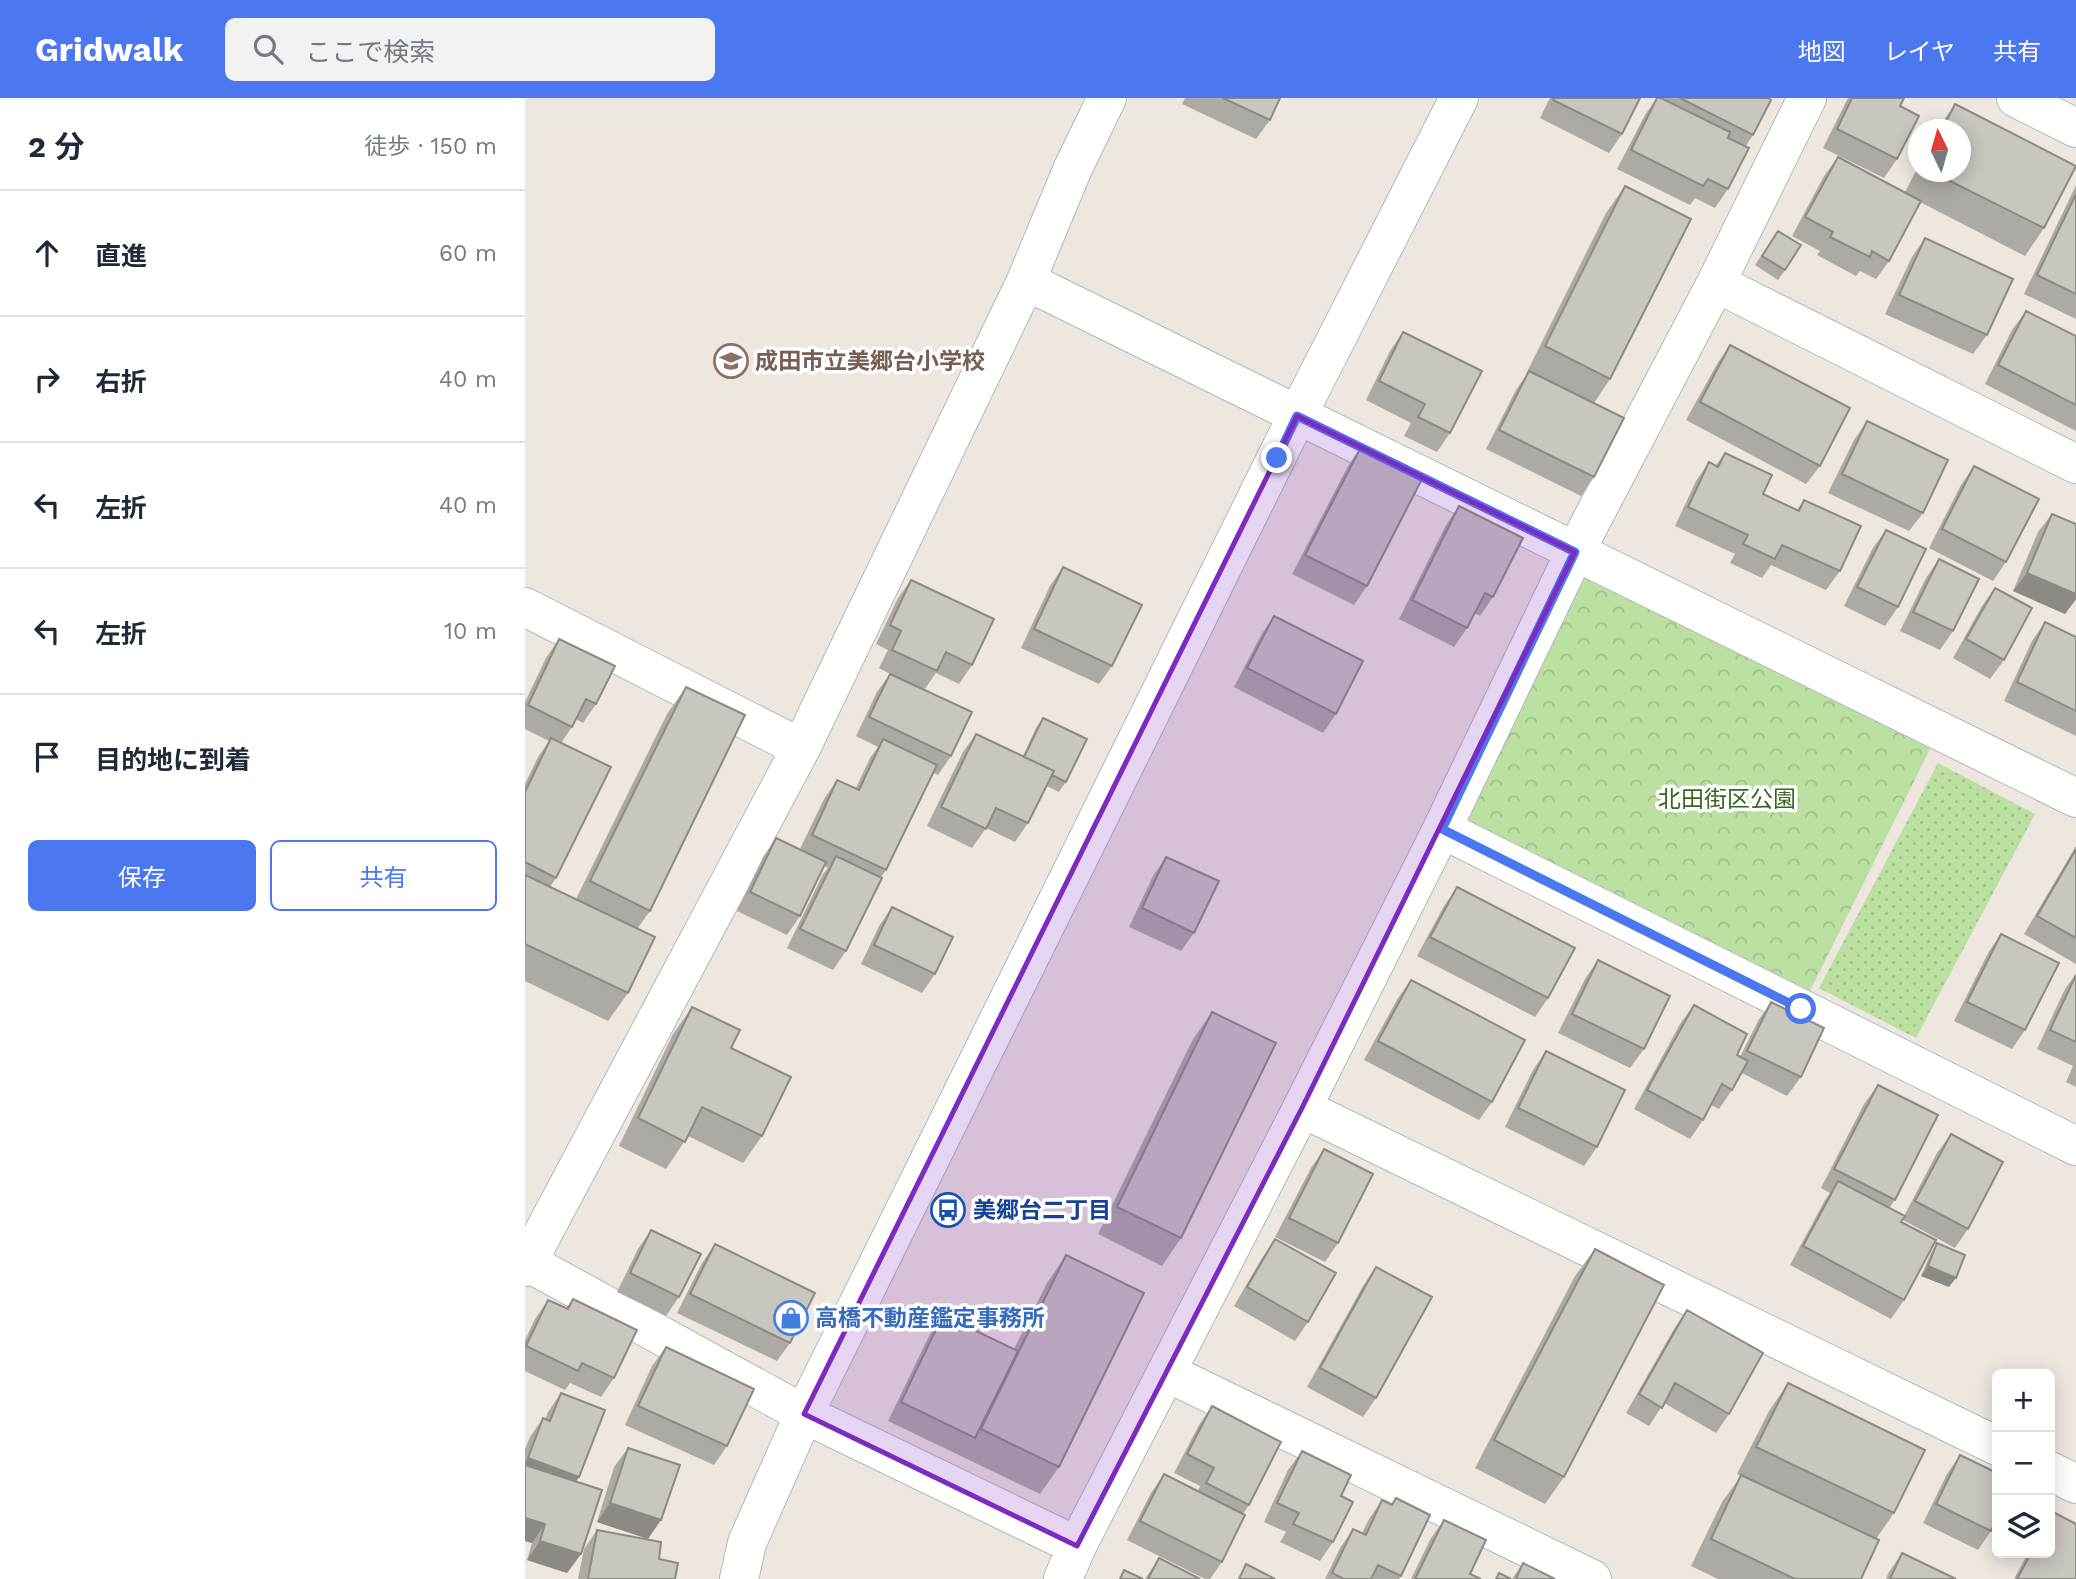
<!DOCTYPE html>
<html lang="ja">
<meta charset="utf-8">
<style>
:root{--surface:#fff;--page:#f2f2f3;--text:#1f2937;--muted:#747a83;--line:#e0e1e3;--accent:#4b77f0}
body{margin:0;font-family:"Work Sans","Noto Sans JP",sans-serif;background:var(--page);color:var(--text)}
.controls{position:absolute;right:21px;bottom:21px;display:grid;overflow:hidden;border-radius:10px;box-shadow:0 4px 18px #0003}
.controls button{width:63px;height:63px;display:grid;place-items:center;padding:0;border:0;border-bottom:2px solid var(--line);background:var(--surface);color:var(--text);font:35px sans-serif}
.compass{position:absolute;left:1383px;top:21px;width:63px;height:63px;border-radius:50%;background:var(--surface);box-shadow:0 4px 18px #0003;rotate:355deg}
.stop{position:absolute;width:21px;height:21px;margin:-16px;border:5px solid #4b77f0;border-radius:50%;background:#fff}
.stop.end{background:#4b77f0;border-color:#fff;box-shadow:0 2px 7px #0008}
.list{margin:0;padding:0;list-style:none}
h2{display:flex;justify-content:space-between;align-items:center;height:91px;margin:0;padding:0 28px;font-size:30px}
h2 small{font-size:23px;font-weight:400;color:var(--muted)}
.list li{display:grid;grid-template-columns:46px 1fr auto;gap:21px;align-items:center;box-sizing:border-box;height:126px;padding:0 28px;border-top:2px solid var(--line)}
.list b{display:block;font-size:26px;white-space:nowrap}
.list em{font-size:23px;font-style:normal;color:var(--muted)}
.actions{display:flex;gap:14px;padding:21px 28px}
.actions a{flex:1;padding:16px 0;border:2px solid var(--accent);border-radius:10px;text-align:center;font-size:24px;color:var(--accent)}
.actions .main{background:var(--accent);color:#fff}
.icon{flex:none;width:38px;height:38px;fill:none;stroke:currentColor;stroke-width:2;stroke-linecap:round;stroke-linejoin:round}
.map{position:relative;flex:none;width:1551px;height:1481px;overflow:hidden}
header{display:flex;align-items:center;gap:42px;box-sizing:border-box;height:98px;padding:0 35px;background:var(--accent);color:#fff}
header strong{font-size:33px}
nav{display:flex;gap:38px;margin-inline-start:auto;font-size:24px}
.search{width:490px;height:63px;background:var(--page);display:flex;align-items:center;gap:18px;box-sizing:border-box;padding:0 24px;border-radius:10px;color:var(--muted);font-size:26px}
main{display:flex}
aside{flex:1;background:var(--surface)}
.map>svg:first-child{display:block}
.grass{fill:url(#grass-dots)}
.park{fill:url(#park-crowns)}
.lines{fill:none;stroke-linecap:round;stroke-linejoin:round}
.minor-casing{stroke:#b4b7bf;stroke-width:40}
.tertiary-casing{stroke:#b4b7bf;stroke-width:40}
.minor{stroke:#fff;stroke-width:38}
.tertiary{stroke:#fff;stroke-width:38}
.wall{fill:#ada9a4}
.shaded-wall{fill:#8d8a86}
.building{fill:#c9c5bf;stroke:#8d8a86;stroke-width:2}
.route{stroke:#4b77f0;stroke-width:9}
.marked{fill:#7b2cbf;fill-opacity:0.2;stroke:#7b2cbf;stroke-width:5;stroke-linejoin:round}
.labels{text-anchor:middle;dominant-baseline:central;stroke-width:7;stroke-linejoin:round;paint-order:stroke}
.education-label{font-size:23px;font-weight:bold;fill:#785e54;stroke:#fff;text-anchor:start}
.park-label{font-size:23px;fill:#34671f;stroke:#fff}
.transit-label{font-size:23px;font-weight:bold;fill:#164399;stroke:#fff;text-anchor:start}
.shop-label{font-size:23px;font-weight:bold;fill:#366cbe;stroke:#fff;text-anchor:start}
</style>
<header>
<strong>Gridwalk</strong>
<div class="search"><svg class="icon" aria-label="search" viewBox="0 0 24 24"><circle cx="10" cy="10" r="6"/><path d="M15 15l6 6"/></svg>ここで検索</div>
<nav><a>地図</a><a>レイヤ</a><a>共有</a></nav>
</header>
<main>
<aside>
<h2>2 分<small>徒歩 · 150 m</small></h2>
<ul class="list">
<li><svg class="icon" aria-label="ahead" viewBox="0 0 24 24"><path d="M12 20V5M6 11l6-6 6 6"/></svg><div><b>直進</b></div><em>60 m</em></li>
<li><svg class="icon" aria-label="right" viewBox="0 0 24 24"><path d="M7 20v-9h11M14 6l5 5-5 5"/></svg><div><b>右折</b></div><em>40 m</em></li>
<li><svg class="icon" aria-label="left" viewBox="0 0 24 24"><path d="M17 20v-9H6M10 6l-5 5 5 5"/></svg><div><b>左折</b></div><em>40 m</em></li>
<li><svg class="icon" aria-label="left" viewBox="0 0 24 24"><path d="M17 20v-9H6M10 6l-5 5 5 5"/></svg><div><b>左折</b></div><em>10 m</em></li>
<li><svg class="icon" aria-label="arrive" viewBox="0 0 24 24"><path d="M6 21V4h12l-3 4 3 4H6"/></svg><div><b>目的地に到着</b></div></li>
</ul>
<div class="actions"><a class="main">保存</a><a>共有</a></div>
</aside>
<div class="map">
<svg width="1551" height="1481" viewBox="0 0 1551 1481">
<defs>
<pattern id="grass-dots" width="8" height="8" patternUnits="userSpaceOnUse" patternTransform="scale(1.75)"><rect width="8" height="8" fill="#bce0a1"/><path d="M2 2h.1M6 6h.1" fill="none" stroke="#a2c08b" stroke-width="1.8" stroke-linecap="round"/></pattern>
<pattern id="park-crowns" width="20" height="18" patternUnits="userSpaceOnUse" patternTransform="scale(1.75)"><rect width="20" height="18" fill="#bce0a1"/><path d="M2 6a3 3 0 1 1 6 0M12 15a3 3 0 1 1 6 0" fill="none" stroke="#a2c08b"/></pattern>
</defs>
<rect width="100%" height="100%" fill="#ede7e0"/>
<path class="grass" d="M1413 665 1510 716 1391 940 1294 890Z"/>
<path class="park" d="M1050 454 1414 633 1276 911 921 733Z"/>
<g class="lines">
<g class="minor-casing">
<path id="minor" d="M1491 0 1551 30
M501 183 1551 700
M1191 185 1551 366
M0 509 276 650
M917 731 1551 1048
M777 1010 1472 1348
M2 1164 279 1316 552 1448
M0 1169 276 650 501 183 548 70 582 0
M641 1274 1067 1481
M1525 1373 1551 1386
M538 1481 552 1448 777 1010 917 731 1050 454 1191 185 1282 0"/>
</g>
<g class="tertiary-casing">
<path id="tertiary" d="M214 1481 222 1445 279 1316 772 318 934 0"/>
</g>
<use href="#minor" class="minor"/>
<use href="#tertiary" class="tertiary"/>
</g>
<path class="wall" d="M660 0H755L745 22 731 41 657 6Z
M1025 0H1115L1097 36 1084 55 1015 20Z
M1132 0H1243L1228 37 1220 49 1203 91 1190 110 1170 100 1165 107 1092 71 1120 17Z
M1323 0H1379L1375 8 1372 61 1359 80 1298 50Z
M1430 6 1519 130 1500 158 1395 104 1364 163 1351 181 1335 173 1331 178 1292 157 1295 153 1267 138 1299 78 1313 59 1380 94 1394 67V74H1436V32H1412Z
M1551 87V221L1499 196Z
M1100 88 1085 281 1069 305V379L1056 398 961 351 991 292 1002 276H1001L1081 115Z
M1253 133 1260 172 1253 182 1230 167Z
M1400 140 1462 237 1448 256 1360 216 1387 159Z
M1501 213 1551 238V333L1460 286 1487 232Z
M878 234 925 335 912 354 879 338 886 325 841 302 865 253Z
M1205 247 1295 368 1281 386 1161 322 1192 266Z
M1342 323 1398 415 1384 433 1303 395 1329 342Z
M836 349 842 488 829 507 767 476 823 368Z
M1200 355 1238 396 1272 412 1279 402 1315 473 1301 492 1246 467 1237 480 1205 465 1210 456 1150 428 1171 383 1184 364 1191 367Z
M1449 368 1481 464 1468 483 1404 450 1436 387Z
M934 408 968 499 955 518 950 515 942 530 929 549 874 521 921 427Z
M1527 416 1551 426V501L1540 516 1488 493 1513 434Z
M1361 432 1373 509 1360 528 1319 508 1348 450Z
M1414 461 1428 533 1415 552 1375 533 1401 480Z
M538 469 587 568 574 586 496 550 525 488Z
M386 482 447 567 434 586 411 575 399 592 426 658 413 677 408 675 361 772 356 779 321 853 308 872 262 850 298 776 303 770 299 768 275 818 262 837 212 813 238 759 251 740 275 751 299 701 312 682 331 690 345 660 353 649 331 638 352 594 365 576 354 570 363 552 351 546 373 500Z
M1470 490 1479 562 1465 581 1428 560 1457 508Z
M749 518 811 616 798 635 709 589 736 537Z
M1520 524 1551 539V638L1479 603 1507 543Z
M34 541 71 606 58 625 51 621 47 629 36 645 31 780 25 789 51 801 142 616 161 589 125 813 112 831 103 895 83 923 0 883V686L13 659 24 643 0 631V604L21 560Z
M518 620 541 684 534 694 522 688 503 725 490 744 461 730 447 750 402 728 438 654 451 636 498 658 511 630Z
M1551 748V866L1499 836Z
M641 759 669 835 656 853 604 829 628 778Z
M932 789 1023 900 1010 919 892 858 919 808Z
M367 809 410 876 397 895 336 866 354 828Z
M1476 836 1500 932 1487 951 1429 923 1463 855Z
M1073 862 1119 951 1105 970 1033 935 1060 881Z
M1551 876V989L1541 984 1548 968 1512 951 1540 891Z
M886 882 967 1004 954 1022 839 962 873 900Z
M1246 904 1276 979 1262 998 1217 975 1207 992 1194 1011 1186 1007 1178 1022 1165 1041 1109 1011 1155 926 1169 907 1212 957 1215 959 1233 923Z
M167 909 206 950 237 1038 218 1065 163 1038 141 1071 94 1048 148 936Z
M687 914 656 1140 637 1168 573 1136 668 941Z
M1021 953 1072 1049 1059 1068 980 1029 1008 972Z
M1353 987 1370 1102 1364 1110 1379 1118 1412 1055 1426 1036 1443 1131 1430 1150 1378 1122 1376 1124 1379 1202 1366 1221 1265 1167 1300 1102 1305 1095 1296 1090 1339 1006Z
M799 1051 813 1145 800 1164 750 1139 786 1070Z
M126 1132 154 1199 141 1218 92 1194 113 1151Z
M750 1141 783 1224 770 1243 709 1208 737 1160Z
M1412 1145 1424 1189 1396 1178 1406 1155Z
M190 1146 265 1245 252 1263 152 1215 177 1165Z
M1070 1151 1039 1379 1020 1406 950 1370 1050 1178Z
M541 1157 534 1369 515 1396 363 1323 405 1236 418 1217 489 1251 522 1185Z
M851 1169V1300L838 1319 782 1289 838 1188Z
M48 1201 89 1280 76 1299 45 1285 40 1292 0 1273V1242L10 1221 23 1202 41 1210Z
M1162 1212 1204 1316 1191 1335 1139 1305 1124 1328 1101 1315 1149 1231Z
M141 1249 202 1348 189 1367 100 1327 127 1268Z
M1263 1285 1369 1415 1351 1441 1336 1481H1193L1166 1468 1197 1404 1216 1378 1212 1376 1244 1313Z
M36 1295 54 1379 51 1383 56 1456 42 1475 2 1462 7 1445 0 1443V1351L5 1339 18 1320 20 1321 23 1314Z
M687 1308 724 1407 718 1416 697 1464 685 1481H680L602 1442 626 1395 639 1376 673 1393 675 1388 649 1375 674 1327Z
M103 1350 123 1441 72 1424 89 1369Z
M777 1353 816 1398 808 1444 795 1463 755 1444 761 1434 739 1424 763 1372Z
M1435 1357 1466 1433 1453 1452 1398 1425 1422 1376Z
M871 1400 876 1478 874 1481H800L815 1450 828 1431 837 1435 844 1421 857 1402 866 1407Z
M1528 1414 1551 1481H1489L1503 1455H1525V1418Z
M919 1422 945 1476 956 1481H886L906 1440Z
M72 1432 134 1461 150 1481H53L59 1451Z
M1377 1455 1431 1481H1361L1364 1474Z
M634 1460 675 1481H620Z
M998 1465 1030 1481H987Z"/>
<path class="shaded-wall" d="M1502 475 1551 496V501L1540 516 1488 493Z
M1403 1168 1431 1180 1424 1189 1396 1178Z
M3 1360 54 1379 41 1398 0 1383V1364Z
M85 1405 136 1422 123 1441 72 1424Z
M0 1420 20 1426 7 1445 0 1443Z
M15 1443 56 1456 42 1475 2 1462Z"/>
<path class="building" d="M698 0H755L745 22Z
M1029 0H1115L1097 36 1028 2Z
M1132 0H1136L1205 34 1203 40 1224 50 1203 91 1183 81 1178 88 1106 52Z
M1155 0H1243L1246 2 1228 37Z
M1327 0H1379L1375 8 1394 18 1372 61 1312 31Z
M1430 6 1551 68 1519 130 1407 74H1436V32H1417Z
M1313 59 1396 103 1364 163 1347 153 1345 159 1305 139 1308 134 1280 119Z
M1100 88 1166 121 1085 281 1020 248Z
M1551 96V196L1512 177Z
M1253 133 1276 147 1260 172 1237 158Z
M1400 140 1488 181 1462 237 1374 197Z
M1501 213 1551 238V307L1473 267Z
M878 234 957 273 925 335 893 319 900 306 854 283Z
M1205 247 1325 310 1295 368 1175 304Z
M1004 273 1099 320 1069 379 974 332Z
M1342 323 1423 362 1398 415 1317 376Z
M836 349 897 381 842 488 780 457Z
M1200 355 1247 377 1238 396 1274 413 1279 402 1336 428 1315 473 1257 447 1250 461 1218 446 1223 437 1163 409 1184 364 1193 369Z
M1449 368 1514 401 1481 464 1417 431Z
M934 408 998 440 968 499 960 495 942 530 887 502Z
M1527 416 1551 426V496L1502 475Z
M1361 432 1401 451 1373 509 1332 489Z
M1414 461 1454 481 1428 533 1388 514Z
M538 469 617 507 587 568 509 531Z
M386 482 469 521 447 567 421 554 412 573 367 552 376 533 365 527Z
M1470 490 1507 510 1479 562 1441 541Z
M749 518 838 563 811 616 722 570Z
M1520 524 1551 539V613L1492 584Z
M34 541 90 568 71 606 61 601 47 629 3 607Z
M365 576 447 614 426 658 344 619Z
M161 589 220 617 125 813 65 783Z
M518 620 562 641 541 684 527 677 529 673 499 659Z
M451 636 529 673 503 725 471 710 461 731 416 709Z
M26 640 86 669 31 780 0 764V694Z
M358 641 412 667 361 772 287 737 312 682 334 692Z
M251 740 301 764 275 818 225 794Z
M1551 751V840L1512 818Z
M311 758 357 780 321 853 275 831Z
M641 759 694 783 669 835 617 810Z
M0 777 130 839 103 895 0 846Z
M932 789 1050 850 1023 900 905 839Z
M367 809 428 839 410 876 349 847Z
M1476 836 1534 865 1500 932 1442 904Z
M1073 862 1145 898 1119 951 1047 916Z
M1551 877V944L1525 932Z
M886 882 1000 942 967 1004 853 943Z
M1246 904 1299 930 1276 979 1222 953Z
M1169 907 1222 936 1212 957 1223 963 1207 992 1197 986 1178 1022 1122 992Z
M167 909 215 932 206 950 266 979 237 1038 177 1009 160 1044 113 1020Z
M687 914 751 945 656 1140 592 1109Z
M1021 953 1100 992 1072 1049 993 1010Z
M1353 987 1413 1017 1370 1102 1309 1071Z
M1426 1036 1478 1064 1443 1131 1390 1103Z
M799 1051 848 1076 813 1145 764 1120Z
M1313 1083 1380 1118 1376 1124 1411 1142 1379 1202 1278 1148Z
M126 1132 176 1156 154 1199 105 1175Z
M750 1141 811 1175 783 1224 722 1189Z
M1412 1145 1440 1157 1431 1180 1403 1168Z
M190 1146 290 1195 265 1245 165 1196Z
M1070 1151 1139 1187 1039 1379 969 1342Z
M541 1157 619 1195 534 1369 456 1331Z
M851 1169 907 1199 851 1300 795 1270Z
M48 1201 112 1232 89 1280 57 1265 53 1273 1 1248 23 1202 43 1211Z
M1162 1212 1238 1255 1204 1316 1150 1285 1137 1310 1114 1296Z
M418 1217 493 1253 450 1340 376 1304Z
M141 1249 229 1291 202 1348 113 1308Z
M1263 1285 1400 1352 1369 1415 1231 1349Z
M36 1295 80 1312 54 1379 3 1360 18 1320 25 1323Z
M687 1308 756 1344 724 1407 681 1385 689 1370 662 1356Z
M103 1350 155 1367 136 1422 85 1405Z
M777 1353 826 1377 816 1398 828 1404 808 1444 768 1426 774 1415 752 1405Z
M1435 1357 1472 1375V1420L1466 1433 1411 1406Z
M0 1367 77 1392 56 1456 15 1443 20 1426 0 1420Z
M639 1376 720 1417 697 1464 615 1423Z
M1216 1377 1354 1442 1336 1481H1270L1186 1441Z
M871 1400 905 1417 876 1478 853 1467 846 1481H819L807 1475 828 1431 841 1437 857 1402 867 1407Z
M1528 1414 1551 1426V1481H1492L1506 1455H1525V1419Z
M919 1422 961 1442 945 1476 956 1481H890Z
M72 1432 136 1444 134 1461 153 1465 150 1481H63Z
M1377 1455 1431 1481H1365Z
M634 1460 675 1481H623Z
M998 1465 1030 1481H991Z
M721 1466 750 1481H714Z
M599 1472 618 1481H595Z
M974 1475 986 1481H971Z"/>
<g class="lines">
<path class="route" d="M752 360 772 318 1050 454 917 731 1276 911"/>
</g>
<path class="marked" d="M772 318 1050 454 777 1010 552 1448 279 1316Z"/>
<defs>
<g id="school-ring" transform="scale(1.75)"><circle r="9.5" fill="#fff" stroke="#8d6e63" stroke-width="1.5"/><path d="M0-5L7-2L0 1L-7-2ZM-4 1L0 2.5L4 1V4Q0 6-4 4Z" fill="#8d6e63"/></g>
<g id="bus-ring" transform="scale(1.75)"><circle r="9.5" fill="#fff" stroke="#1a4fb4" stroke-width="1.5"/><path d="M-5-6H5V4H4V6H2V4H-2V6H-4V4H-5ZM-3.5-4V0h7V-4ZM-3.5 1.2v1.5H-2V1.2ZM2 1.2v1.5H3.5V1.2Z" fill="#1a4fb4"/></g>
<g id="shop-ring" transform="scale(1.75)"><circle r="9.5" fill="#fff" stroke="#3f7fe0" stroke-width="1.5"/><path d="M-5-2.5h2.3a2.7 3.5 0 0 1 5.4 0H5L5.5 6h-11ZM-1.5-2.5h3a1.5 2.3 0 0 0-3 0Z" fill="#3f7fe0"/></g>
</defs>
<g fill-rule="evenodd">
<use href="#school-ring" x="206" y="263"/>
<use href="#bus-ring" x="423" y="1112"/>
<use href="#shop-ring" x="266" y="1220"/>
</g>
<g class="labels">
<g class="education-label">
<text x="230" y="263">成田市立美郷台小学校</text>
</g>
<g class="park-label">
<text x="1202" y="701">北田街区公園</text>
</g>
<g class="transit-label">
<text x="448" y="1112">美郷台二丁目</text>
</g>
<g class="shop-label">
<text x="290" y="1220">高橋不動産鑑定事務所</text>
</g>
</g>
</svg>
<div class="controls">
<button>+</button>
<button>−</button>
<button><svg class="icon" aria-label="layers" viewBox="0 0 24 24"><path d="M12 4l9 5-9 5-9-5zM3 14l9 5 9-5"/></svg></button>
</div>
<svg class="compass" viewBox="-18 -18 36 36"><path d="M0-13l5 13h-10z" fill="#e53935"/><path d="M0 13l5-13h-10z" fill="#747a83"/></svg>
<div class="stop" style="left:1276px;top:911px"></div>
<div class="stop end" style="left:752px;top:360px"></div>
</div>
</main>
